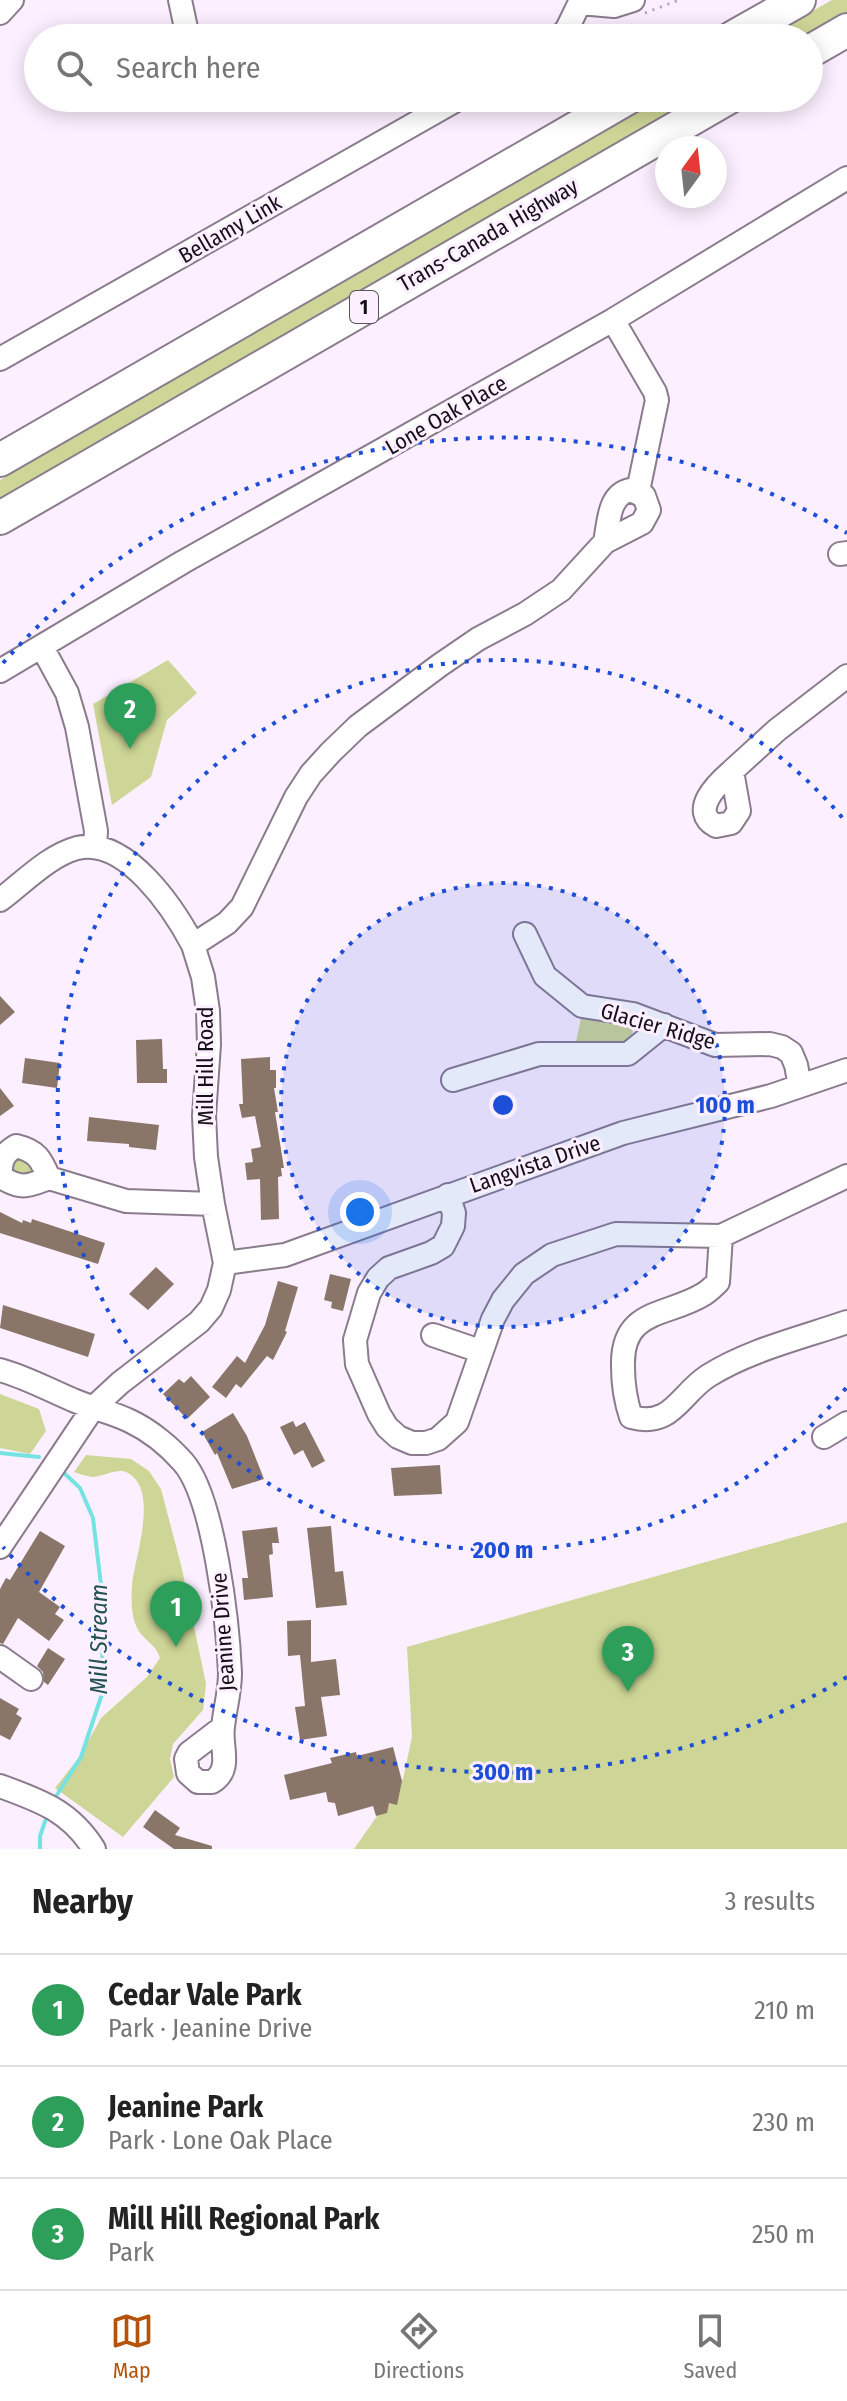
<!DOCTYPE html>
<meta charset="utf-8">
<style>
:root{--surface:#fff;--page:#f2f2f2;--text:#222;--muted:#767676;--line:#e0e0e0;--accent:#b45309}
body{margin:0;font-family:"Fira Sans Condensed",sans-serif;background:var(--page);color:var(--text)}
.compass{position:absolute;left:655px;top:136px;width:72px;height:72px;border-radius:50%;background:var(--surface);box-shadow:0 4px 20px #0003;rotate:15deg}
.you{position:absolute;left:360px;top:1212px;width:28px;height:28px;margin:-20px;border:6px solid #fff;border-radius:50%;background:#1a73e8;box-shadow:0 0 0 12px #1a73e833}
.badge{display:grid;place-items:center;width:52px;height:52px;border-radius:50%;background:var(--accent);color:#fff;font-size:26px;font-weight:700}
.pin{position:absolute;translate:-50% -66px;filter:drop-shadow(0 2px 4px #0008)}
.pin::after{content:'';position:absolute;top:42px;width:28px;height:24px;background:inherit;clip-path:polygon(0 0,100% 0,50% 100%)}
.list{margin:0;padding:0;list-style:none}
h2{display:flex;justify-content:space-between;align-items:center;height:104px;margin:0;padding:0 32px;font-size:34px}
h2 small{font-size:26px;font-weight:400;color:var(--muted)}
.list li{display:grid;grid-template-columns:52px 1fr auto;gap:24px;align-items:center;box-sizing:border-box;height:112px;padding:0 32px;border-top:2px solid var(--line)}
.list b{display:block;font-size:30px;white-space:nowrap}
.list p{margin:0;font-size:26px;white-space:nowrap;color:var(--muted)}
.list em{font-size:26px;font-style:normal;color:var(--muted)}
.icon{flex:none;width:44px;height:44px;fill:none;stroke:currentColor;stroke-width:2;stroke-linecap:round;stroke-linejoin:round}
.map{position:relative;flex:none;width:847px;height:1849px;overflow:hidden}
.search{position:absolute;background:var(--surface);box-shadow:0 4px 20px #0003;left:24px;right:24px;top:24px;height:88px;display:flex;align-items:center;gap:20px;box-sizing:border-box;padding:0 28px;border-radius:44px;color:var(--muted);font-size:30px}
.sheet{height:440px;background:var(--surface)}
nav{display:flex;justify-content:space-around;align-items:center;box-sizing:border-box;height:112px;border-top:2px solid var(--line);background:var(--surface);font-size:22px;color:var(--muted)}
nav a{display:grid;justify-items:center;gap:4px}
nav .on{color:var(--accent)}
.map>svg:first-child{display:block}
.green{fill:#cdd696}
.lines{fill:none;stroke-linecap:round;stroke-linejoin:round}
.stream{stroke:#74e3e2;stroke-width:4}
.building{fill:#8a7569}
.minor-casing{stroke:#8a7b8d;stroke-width:26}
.highway-casing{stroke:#8a7b8d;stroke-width:36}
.path{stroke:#afa5b2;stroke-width:3;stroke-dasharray:2 6;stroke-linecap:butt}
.minor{stroke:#fff;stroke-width:22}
.highway{stroke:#fff;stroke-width:32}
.ring{fill:none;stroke:#1d4ed8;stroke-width:4;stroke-dasharray:4 8}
.labels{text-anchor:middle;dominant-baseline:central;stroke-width:6;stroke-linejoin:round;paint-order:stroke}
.shield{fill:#fcefff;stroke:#5a525c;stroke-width:2}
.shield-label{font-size:20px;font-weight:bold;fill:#150f16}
.street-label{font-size:22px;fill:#150f16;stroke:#fcefff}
.water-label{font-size:24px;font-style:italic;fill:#215252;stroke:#fcefff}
.centre{fill:#1d4ed8;stroke:#fcefff;stroke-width:4}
.ring-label{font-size:24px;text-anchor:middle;font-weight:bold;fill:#1d4ed8;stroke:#fcefff;stroke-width:6;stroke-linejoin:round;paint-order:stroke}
</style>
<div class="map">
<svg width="847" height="1849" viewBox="0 0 847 1849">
<rect width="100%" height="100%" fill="#fcefff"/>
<path class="green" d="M832 0H847V15L807 38H765Z
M661 98H703L0 503V480Z
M168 660 197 693 167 720 151 777 112 805 93 704Z
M582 1013 628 1023 633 1032C627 1050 592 1046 575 1047Z
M14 1156H23L38 1172C28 1174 17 1178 10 1168Z
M0 1394 39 1409 46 1431 30 1454 0 1448Z
M86 1455 131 1459 149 1471 161 1489 182 1569 206 1684 203 1710 173 1744 170 1759 174 1777 123 1837 55 1788 80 1756 101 1718 147 1677 160 1658C157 1647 149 1643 141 1634 131 1621 131 1602 132 1586 134 1559 160 1491 128 1473 118 1467 104 1477 92 1477 86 1476 80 1474 74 1472Z
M847 1522V1849H354L403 1779 412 1737 407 1647Z"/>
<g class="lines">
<path class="stream" d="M0 1453 39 1457
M53 1801 81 1757 103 1691 101 1585 93 1518 80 1488 64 1473
M40 1849V1836L48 1813"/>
</g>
<path class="building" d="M0 996 15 1012 0 1025Z
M162 1039 163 1069H167V1083H137L136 1040Z
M270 1057V1070H276V1088H274L278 1112H275L284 1168H281L282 1176 278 1177 279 1219 261 1220 260 1179 247 1180 245 1163 253 1162 251 1149 261 1147 255 1116 242 1118 239 1104H243L241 1059Z
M25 1058 60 1063 57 1088 22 1083Z
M0 1088 14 1106 0 1116Z
M89 1117 159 1125 156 1150 129 1147V1144L87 1141Z
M0 1212 22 1223 23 1220 31 1223 32 1219 105 1243 98 1264 0 1233Z
M156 1267 174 1284 148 1310 129 1294Z
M330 1274 351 1279 343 1311 331 1308 332 1302 324 1300Z
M278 1281 298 1287 285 1331 287 1332 273 1360 267 1356 241 1388 236 1384 226 1398 212 1387 237 1356 245 1363 265 1325Z
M3 1305 95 1334 88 1357 0 1328Z
M191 1376 210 1397 187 1419 163 1394 179 1379 184 1383Z
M233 1413 247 1436 264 1479 232 1489 217 1453 215 1455 202 1432Z
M293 1421 296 1427 305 1422 325 1461 312 1468 303 1450 294 1455 280 1427Z
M440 1465 442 1494 394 1496 391 1468Z
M331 1526 335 1572 343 1571 347 1605 316 1608 307 1528Z
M277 1527 279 1543H272L273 1554 269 1555 273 1597 244 1600 242 1578H248L242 1531Z
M40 1531 65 1546 39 1592 60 1607 55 1614 64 1620 49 1641 18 1618 3 1644 0 1643V1589L6 1578 10 1580Z
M311 1620V1662L336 1659 340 1695 321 1697 327 1736 300 1740 295 1707 305 1706 300 1655 288 1656 287 1621Z
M48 1648 65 1659 48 1685 44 1682 43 1672 37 1666Z
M0 1698 19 1709 16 1714 22 1718 10 1740 0 1735Z
M393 1747 402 1781 397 1805 389 1803 387 1813 376 1816 373 1806 338 1816 335 1803 328 1802 326 1792 290 1800 284 1775 332 1763 330 1758 356 1752 357 1756Z
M155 1810 180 1828 175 1835 212 1846V1849H174L143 1827Z"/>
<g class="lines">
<g class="minor-casing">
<path id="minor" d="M180 0 186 28
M580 3 614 6 633 0
M0 13 12 0
M559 38 567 29 581 0
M613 320 655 392 657 400 638 491
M0 359 460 98
M840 554 847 553
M42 647 67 693 77 727 96 831 95 847
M0 671 183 562 613 320 847 178
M732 771 777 730 847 676
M732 771 739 811 731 823 716 826C689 811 717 784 732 771Z
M0 900C23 883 48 856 77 848 126 836 174 909 193 945
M525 934 545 976 582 1006 633 1014 715 1045 770 1044 782 1047 791 1053 796 1065 800 1086
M453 1080 539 1054H628L664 1025
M49 1178C28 1186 22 1190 1 1177 0 1161 3 1154 16 1146 37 1151 41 1159 49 1178L126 1201 213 1204
M448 1195 454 1213 453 1226 443 1246 431 1253 389 1268 378 1278 369 1293 355 1340 357 1364 379 1414 387 1427 398 1437 412 1443H426L438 1439 457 1422 493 1319 503 1300 524 1274 552 1255 616 1234 721 1236 847 1176
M721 1236 718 1282C714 1286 709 1291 704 1294 667 1317 621 1308 623 1367 623 1385 625 1399 631 1417 672 1428 679 1395 708 1376 749 1350 801 1338 847 1322
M225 1263 285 1255 623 1133 771 1096 847 1070
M433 1335 480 1351
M0 1370C26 1377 49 1390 73 1400 91 1408 112 1412 130 1421 149 1430 169 1446 183 1462 214 1497 228 1624 230 1673 230 1692 225 1708 223 1727 220 1747 233 1769 212 1782H198L188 1773 186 1759 189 1753 223 1727
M824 1437 847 1423
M0 1547 93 1408 120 1383 199 1322 211 1308 219 1290 225 1263 213 1204 206 1157 204 1116 209 1044 208 1011 203 977 193 945 227 923 242 907 296 797 311 774 331 752 358 726 440 665 478 639 525 614 561 590 605 542 642 523 649 510 644 496 630 490C608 495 609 523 605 542
M0 1657 31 1679
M0 1786C41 1801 70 1811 94 1849"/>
</g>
<g class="highway-casing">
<path id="highway" d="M732 38 799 0
M809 52 847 30
M0 460 628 98
M0 518 728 98"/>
</g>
<path class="path" d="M645 13 679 0"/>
<use href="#minor" class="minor"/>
<use href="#highway" class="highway"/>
</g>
<circle cx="503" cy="1105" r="222" fill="#1d4ed8" fill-opacity=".12"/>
<g class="ring">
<circle cx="503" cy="1105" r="222"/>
<path d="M846 1388A445 445 0 1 1 846 822"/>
<path d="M847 1677A667 667 0 0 1 3 1547M3 663A667 667 0 0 1 847 533"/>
</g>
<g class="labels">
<rect class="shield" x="350" y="291" width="28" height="32" rx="6"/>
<g class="shield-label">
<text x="364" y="307">1</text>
</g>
<g class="street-label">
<text transform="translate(230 229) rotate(-30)">Bellamy Link</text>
<text transform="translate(488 235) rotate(-30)">Trans-Canada Highway</text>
<text transform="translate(446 415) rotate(-30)">Lone Oak Place</text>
<text transform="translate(658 1026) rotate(16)">Glacier Ridge</text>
<text transform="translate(205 1066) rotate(-90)">Mill Hill Road</text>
<text transform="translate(535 1164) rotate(-19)">Langvista Drive</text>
<text transform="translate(223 1632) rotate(-94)">Jeanine Drive</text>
</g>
<g class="water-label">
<text transform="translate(99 1639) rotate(-90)">Mill Stream</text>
</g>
</g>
<circle cx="503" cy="1105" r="12" class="centre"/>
<g class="ring-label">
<text x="725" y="1113">100 m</text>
<text x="503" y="1558">200 m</text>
<text x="503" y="1780">300 m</text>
</g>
</svg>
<svg class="compass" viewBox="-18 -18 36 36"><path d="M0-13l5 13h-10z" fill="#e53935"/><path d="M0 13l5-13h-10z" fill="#767676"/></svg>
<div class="you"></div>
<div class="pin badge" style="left:176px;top:1647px;background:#2e9e5b">1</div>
<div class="pin badge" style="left:130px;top:749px;background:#2e9e5b">2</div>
<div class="pin badge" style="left:628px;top:1692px;background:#2e9e5b">3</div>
<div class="search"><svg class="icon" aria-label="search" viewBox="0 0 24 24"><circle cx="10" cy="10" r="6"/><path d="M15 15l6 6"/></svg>Search here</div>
</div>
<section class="sheet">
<h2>Nearby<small>3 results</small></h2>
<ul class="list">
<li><span class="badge" style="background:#2e9e5b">1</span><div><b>Cedar Vale Park</b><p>Park · Jeanine Drive</p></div><em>210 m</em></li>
<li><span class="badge" style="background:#2e9e5b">2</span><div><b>Jeanine Park</b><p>Park · Lone Oak Place</p></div><em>230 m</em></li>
<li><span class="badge" style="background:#2e9e5b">3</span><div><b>Mill Hill Regional Park</b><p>Park</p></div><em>250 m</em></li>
</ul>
</section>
<nav>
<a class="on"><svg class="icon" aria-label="map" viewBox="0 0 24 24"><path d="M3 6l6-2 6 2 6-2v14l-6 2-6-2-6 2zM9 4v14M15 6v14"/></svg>Map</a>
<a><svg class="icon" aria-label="directions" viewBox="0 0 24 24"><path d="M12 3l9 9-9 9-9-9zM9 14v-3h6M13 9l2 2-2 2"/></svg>Directions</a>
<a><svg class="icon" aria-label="saved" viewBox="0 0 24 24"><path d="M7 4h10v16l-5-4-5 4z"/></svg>Saved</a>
</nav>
